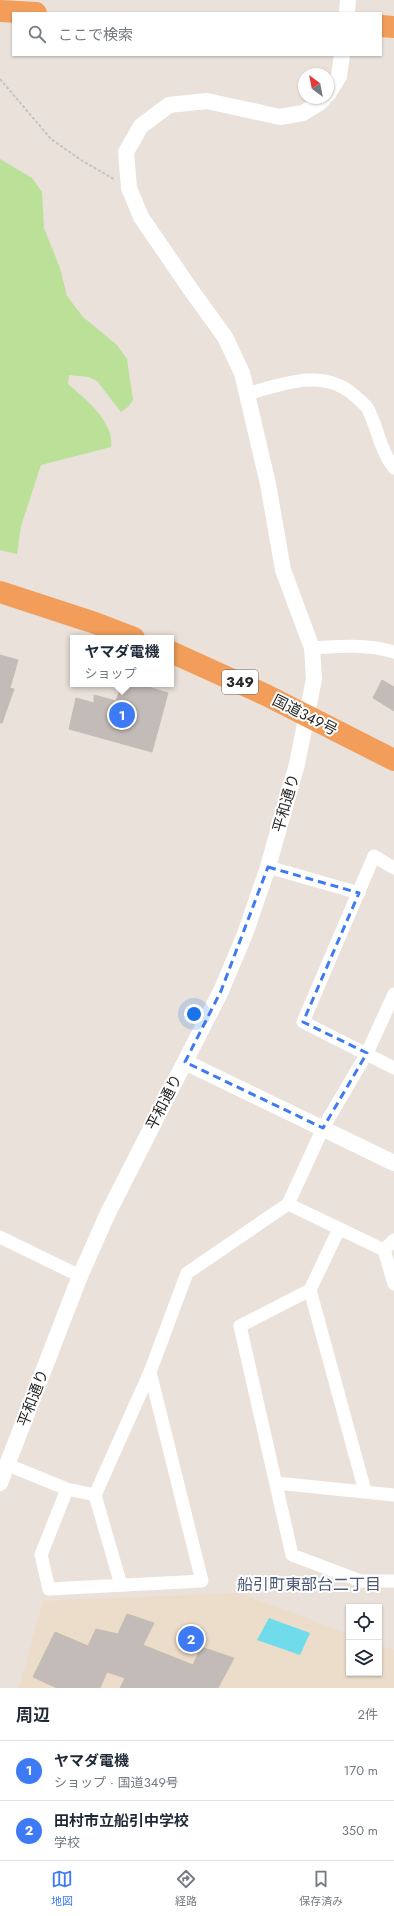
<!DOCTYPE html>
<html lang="ja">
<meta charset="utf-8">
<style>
:root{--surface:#fff;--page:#f2f2f3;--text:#1f2937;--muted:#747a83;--line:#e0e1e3;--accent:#3e7af4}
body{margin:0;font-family:Jost,"Noto Sans JP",sans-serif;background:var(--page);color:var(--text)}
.controls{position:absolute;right:12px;bottom:12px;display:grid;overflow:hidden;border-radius:0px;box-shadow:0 1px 3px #0004}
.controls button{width:36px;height:36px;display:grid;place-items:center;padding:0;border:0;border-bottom:1px solid var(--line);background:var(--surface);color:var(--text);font:20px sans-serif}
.compass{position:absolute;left:298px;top:68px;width:36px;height:36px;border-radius:50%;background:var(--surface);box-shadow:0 1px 3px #0004;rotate:328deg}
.you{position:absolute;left:194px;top:1014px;width:14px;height:14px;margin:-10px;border:3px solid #fff;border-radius:50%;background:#1a73e8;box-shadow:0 0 0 6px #1a73e833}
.badge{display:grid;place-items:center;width:26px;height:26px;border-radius:50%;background:var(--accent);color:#fff;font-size:13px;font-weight:700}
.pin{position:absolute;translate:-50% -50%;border:2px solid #fff;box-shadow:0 1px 4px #0006}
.popup{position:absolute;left:70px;top:635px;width:104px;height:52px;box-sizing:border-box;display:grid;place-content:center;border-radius:0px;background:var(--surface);filter:drop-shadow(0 1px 3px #0005);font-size:13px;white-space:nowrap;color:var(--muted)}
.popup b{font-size:15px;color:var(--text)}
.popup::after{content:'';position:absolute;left:50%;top:100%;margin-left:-8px;border:8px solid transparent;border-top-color:var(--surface)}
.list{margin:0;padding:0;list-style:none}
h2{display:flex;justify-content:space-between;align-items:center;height:52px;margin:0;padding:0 16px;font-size:17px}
h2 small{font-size:13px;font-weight:400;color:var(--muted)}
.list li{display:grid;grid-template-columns:26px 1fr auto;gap:12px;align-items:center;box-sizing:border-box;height:60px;padding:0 16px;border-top:1px solid var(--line)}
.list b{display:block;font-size:15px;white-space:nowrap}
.list p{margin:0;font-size:13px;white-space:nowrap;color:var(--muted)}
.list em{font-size:13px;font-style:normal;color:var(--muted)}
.icon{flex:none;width:22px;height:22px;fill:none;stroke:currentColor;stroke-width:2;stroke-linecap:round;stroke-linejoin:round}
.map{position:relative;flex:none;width:394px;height:1688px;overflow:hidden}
.search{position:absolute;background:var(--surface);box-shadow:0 1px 3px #0004;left:12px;right:12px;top:12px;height:44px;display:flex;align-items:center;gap:10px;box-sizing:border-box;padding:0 14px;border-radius:0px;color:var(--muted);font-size:15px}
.sheet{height:172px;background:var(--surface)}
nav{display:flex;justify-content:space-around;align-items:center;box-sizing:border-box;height:56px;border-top:1px solid var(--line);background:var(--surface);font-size:11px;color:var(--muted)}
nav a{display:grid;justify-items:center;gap:2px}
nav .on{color:var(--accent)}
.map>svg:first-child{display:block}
.education{fill:#ecdcca}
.green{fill:#bbe098}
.water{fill:#70dbea}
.building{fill:#c3bbb7;stroke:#c5bdb4}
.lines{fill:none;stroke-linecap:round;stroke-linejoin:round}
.path{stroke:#c3c3c3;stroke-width:2;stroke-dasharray:3 2;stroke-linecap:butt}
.minor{stroke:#fff;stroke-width:13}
.tertiary{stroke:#fff;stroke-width:16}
.trunk{stroke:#f29e5a;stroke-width:22}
.marked{fill:none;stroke:#3e7af4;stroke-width:3;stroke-dasharray:8 5;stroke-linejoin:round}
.labels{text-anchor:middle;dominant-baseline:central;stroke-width:4;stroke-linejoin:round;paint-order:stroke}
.shield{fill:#fff;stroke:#686868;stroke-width:1}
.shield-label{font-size:14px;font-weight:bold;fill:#282828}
.street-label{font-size:15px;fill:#282828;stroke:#fff}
.neighbourhood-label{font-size:16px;fill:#4b5977;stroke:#fff}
</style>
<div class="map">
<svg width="394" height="1688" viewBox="0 0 394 1688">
<rect width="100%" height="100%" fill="#eae1da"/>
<path class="education" d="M239 1593 349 1634V1673H379V1645L394 1650V1688H19L43 1601Z"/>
<path class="green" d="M0 159 32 178 42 192 44 228 60 268 67 296 83 317 117 345 127 359 133 400 128 407 121 412 97 381 89 377 69 375 68 384C85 399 115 422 111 447L41 465 21 526 17 554 0 550Z"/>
<path class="water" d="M269 1618 310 1633 300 1655 257 1640Z"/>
<path class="building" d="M0 655 18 660 10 688 14 689 2 723H0Z
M382 680 394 687V711L373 698Z
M122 684H139L168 693 152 752 69 729 76 698 94 703V695L116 701Z
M127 1614 154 1623 143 1645 193 1665 201 1647 234 1658 218 1688H120L125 1678 107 1672 100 1688H57L33 1677 55 1632 88 1646 96 1629 118 1634Z"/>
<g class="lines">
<path class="path" d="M0 79 51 139 81 160 114 179"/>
<path class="minor" d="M247 394C282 384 324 367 355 396 359 400 365 404 368 409 378 429 380 450 394 468
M312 648C339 646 368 644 394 652
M268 867 359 893
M394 868 374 856 303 1022 394 1068
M288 1204 384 1250 394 1284
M339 1229 310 1290 240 1326 292 1555 361 1581H394
M0 1237 80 1276
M384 1250 394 1240
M310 1290 365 1491
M8 1465 67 1489 95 1495
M276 1483 394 1495
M67 1489 41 1555 49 1589 202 1581 150 1372
M121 1585 95 1495 150 1372 187 1273 288 1204 323 1128 367 1053 394 994"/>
<path class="tertiary" d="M347 13 348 0
M328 94 339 76 342 55
M185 1062 394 1163
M0 1483 80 1276 108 1213 221 991 245 934 268 867 297 764 314 679 312 648 283 570 268 484 242 373 225 337 191 290 141 217 129 188 126 152 141 126 169 105 207 101 280 117 303 113 318 104 324 98"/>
<path class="trunk" d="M0 11 36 13
M381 26 394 27
M0 592 95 623 134 638
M171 652 266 695 394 760"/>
</g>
<path class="marked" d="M268 867 359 893 303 1022 367 1053 323 1128 185 1062 221 991Z"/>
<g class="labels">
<rect class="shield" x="222" y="670" width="36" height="24" rx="3"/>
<g class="shield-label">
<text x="240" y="682">349</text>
</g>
<g class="street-label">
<text transform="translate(305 715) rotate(27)">国道349号</text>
<text transform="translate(286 803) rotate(-74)">平和通り</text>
<text transform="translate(164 1102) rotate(-63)">平和通り</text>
<text transform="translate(33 1398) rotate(-69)">平和通り</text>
</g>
<g class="neighbourhood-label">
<text x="309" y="1584">船引町東部台二丁目</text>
</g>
</g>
</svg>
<div class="controls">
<button><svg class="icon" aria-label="locate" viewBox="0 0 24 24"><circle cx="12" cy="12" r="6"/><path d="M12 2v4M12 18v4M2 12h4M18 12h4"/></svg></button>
<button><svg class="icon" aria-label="layers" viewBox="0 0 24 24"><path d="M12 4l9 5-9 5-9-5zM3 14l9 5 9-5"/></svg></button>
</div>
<svg class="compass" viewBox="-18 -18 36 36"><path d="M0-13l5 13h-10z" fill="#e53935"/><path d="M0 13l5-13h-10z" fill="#747a83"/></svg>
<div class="you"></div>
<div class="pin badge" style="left:122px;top:715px">1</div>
<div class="popup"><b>ヤマダ電機</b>ショップ</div>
<div class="pin badge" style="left:191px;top:1639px">2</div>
<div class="search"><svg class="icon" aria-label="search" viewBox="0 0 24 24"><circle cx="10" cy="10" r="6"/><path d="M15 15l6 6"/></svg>ここで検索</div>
</div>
<section class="sheet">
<h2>周辺<small>2件</small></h2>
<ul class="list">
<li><span class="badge">1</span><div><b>ヤマダ電機</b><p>ショップ · 国道349号</p></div><em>170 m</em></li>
<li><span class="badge">2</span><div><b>田村市立船引中学校</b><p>学校</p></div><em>350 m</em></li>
</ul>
</section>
<nav>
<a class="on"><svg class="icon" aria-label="map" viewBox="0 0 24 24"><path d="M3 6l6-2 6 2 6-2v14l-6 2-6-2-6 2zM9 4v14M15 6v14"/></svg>地図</a>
<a><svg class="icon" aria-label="directions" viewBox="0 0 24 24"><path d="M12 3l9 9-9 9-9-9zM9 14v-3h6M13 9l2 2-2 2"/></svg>経路</a>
<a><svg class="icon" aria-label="saved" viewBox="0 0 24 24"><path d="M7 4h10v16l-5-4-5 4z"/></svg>保存済み</a>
</nav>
